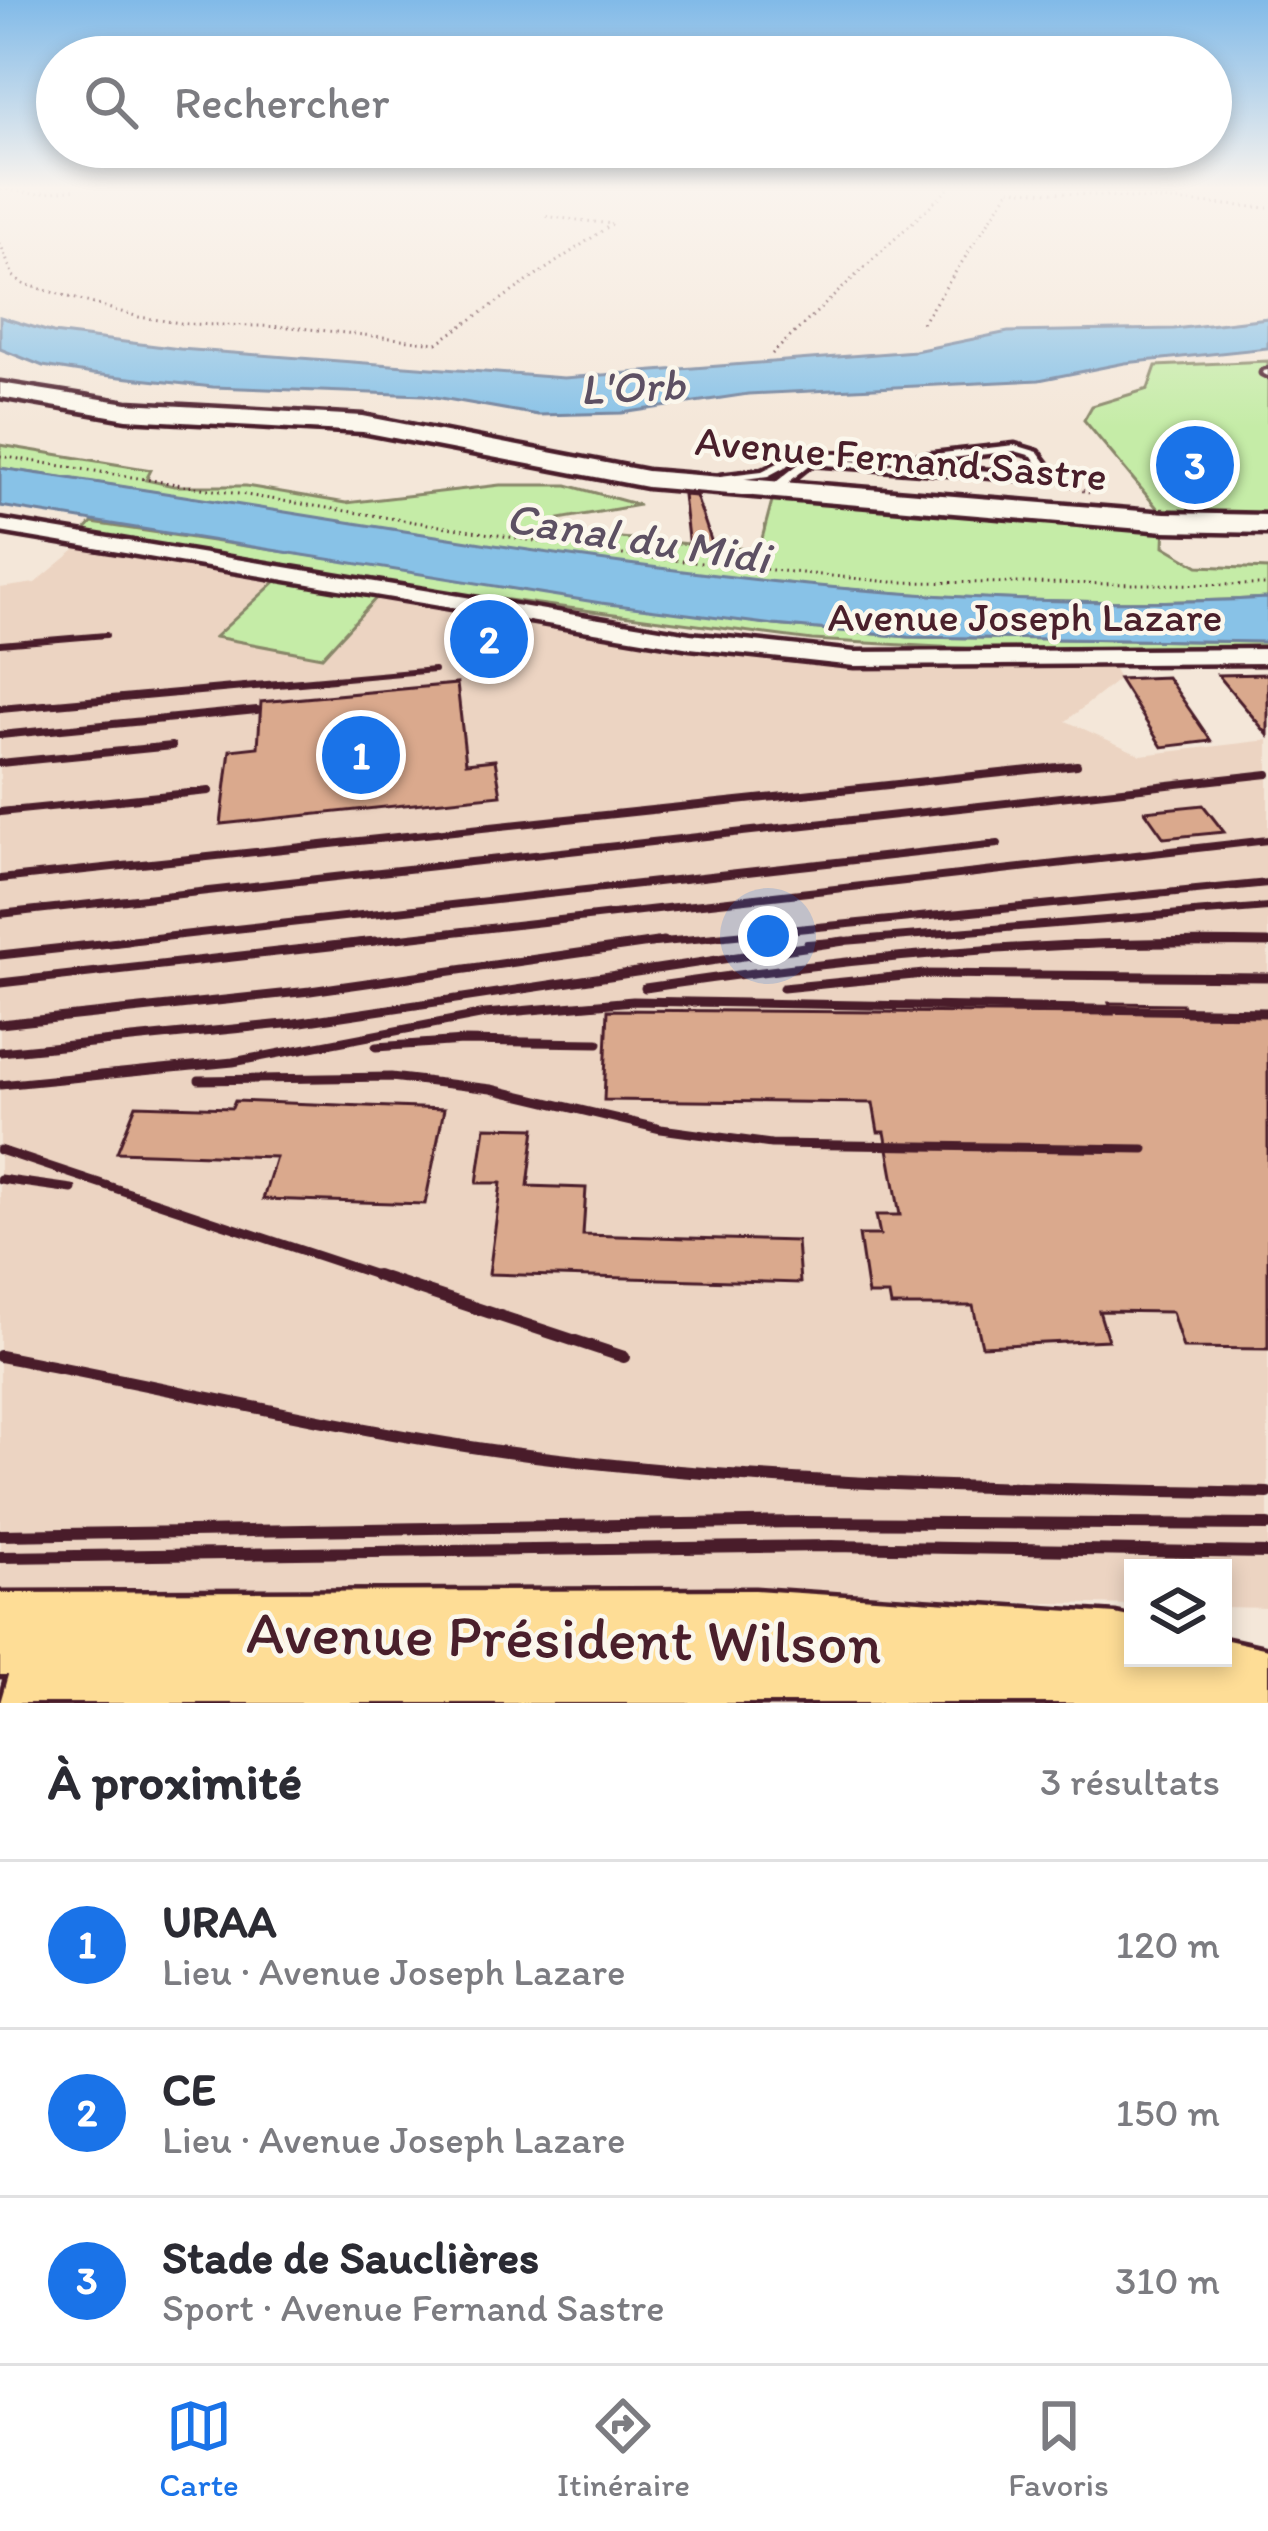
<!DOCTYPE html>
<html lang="fr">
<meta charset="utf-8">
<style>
:root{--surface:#fff;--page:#f2f2f3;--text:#2b2b33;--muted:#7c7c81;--line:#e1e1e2;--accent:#1a73e8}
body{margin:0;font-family:Itim,sans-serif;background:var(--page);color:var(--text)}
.controls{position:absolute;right:36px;bottom:36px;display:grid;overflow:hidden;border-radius:0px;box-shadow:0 6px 18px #0003}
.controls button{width:108px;height:108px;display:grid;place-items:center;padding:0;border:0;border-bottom:3px solid var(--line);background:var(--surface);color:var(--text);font:60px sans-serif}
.you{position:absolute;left:768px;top:936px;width:42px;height:42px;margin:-30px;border:9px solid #fff;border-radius:50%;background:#1a73e8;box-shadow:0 0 0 18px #1a73e833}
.badge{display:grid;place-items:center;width:78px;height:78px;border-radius:50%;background:var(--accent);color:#fff;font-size:39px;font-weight:700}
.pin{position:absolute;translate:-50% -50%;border:6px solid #fff;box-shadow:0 3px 12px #0006}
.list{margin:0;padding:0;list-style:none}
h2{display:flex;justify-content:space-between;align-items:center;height:156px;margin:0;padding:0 48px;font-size:51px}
h2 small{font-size:39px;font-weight:400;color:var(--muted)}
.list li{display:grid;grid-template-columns:78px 1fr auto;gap:36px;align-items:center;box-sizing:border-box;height:168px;padding:0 48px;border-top:3px solid var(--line)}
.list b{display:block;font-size:45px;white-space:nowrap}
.list p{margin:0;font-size:39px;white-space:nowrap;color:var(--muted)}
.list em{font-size:39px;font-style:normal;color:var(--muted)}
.icon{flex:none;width:66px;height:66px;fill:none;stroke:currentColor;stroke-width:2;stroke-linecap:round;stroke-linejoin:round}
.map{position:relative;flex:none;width:1268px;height:1703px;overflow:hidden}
.search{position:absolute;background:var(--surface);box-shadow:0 6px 18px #0003;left:36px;right:36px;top:36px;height:132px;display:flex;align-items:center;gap:30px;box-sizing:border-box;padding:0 42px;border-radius:66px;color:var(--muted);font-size:45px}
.sheet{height:660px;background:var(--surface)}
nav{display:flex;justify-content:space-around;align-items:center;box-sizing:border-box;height:168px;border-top:3px solid var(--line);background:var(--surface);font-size:33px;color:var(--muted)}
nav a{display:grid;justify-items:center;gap:6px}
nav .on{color:var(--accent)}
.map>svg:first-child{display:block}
.built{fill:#ecd4c2}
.green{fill:#c5eca7;stroke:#888669;stroke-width:3}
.water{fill:#88c2e7;stroke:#6f819c;stroke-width:3}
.building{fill:#daa98d;stroke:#4a1f2b;stroke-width:3}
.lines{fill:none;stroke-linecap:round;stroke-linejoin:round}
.lane-casing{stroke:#4a1f2b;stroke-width:9}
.street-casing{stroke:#4a1f2b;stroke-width:9}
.secondary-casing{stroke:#4a1f2b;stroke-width:9}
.primary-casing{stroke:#4a1f2b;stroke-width:9}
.path{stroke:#4a1f2b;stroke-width:3;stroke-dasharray:1.5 4.5;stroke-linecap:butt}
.lane{fill:#fbf7ec;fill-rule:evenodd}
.street{fill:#fbf7ec;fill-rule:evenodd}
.secondary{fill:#fbf7ec;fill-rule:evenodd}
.primary{fill:#fedd96;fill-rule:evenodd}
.rail-far3{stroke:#4a1f2b;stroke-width:6}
.rail-far2{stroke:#4a1f2b;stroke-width:8}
.rail-far1{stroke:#4a1f2b;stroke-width:9}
.rail{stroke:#4a1f2b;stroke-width:12}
.labels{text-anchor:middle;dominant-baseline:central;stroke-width:9;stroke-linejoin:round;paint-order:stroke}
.far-street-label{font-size:42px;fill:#4a1f2b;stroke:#fbf7ec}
.far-water-label{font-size:45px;font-style:italic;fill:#5d5063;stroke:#fbf7ec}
.near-street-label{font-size:60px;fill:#4a1f2b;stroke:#fbf7ec}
</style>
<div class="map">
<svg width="1268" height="1703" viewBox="0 0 1268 1703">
<rect width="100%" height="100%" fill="#f4e7d9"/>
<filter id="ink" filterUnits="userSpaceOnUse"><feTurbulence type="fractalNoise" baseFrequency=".00833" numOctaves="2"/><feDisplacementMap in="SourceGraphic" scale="24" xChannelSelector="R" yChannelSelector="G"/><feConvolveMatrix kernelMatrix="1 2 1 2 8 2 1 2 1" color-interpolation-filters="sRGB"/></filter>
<g filter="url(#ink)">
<path class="built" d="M80 546 631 638 856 664H1111L1119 679 1066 721 1141 755 1268 740V1608L1223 1607V1568H1133V1605L863 1599 0 1605V588L35 583Z"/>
<path class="green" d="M1268 361V515L1158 509 1084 420 1092 406 1148 389 1156 366Z
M0 445 151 470 146 480 174 486H246L346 503 500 485H567L639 505 559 519 551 532 759 550 773 497 1165 522 1164 546 1198 566 1268 569V598C841 622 420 530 0 468Z
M92 523 774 625 909 637 1268 642V653L1069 654 812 640 371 582 83 533Z
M277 580 377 597 322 657 215 637Z"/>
<path class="water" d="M0 317 53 333 180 349 564 378 915 351 1008 332 1174 329 1268 318V348L1125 363 1039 380 748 394 622 413 538 415 424 395 213 387 93 374 43 366 0 349Z
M0 468C421 528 840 622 1268 598V642L908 637 774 625 601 603 0 506Z"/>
<path class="building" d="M683 495 696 496 714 549 689 547Z
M467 625 525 634 512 654 452 644Z
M1268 674V735L1218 675Z
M1167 677 1194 716 1211 741 1162 747 1119 679Z
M457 684 466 763 495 760 501 795 221 824 230 750 258 747 261 702Z
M1203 805 1224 832 1164 838 1145 811Z
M1109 1003 1182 1004 1187 1015 1268 1016V1349L1183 1348 1172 1312 1099 1311 1108 1340 982 1346 973 1306H891L889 1295H868L859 1235H880L876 1215H900L885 1132H878L873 1103 604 1100 608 1010 1113 1014Z
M235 1101 444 1109 425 1204 263 1199 276 1157 117 1152 136 1105 232 1108Z
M485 1127 535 1128 528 1186 586 1188 583 1235 797 1241 800 1283 489 1274 501 1183H477Z"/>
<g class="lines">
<g class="lane-casing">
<path id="lane" d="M1268 370V376L1262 373 1263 371Z
M1015 445 1038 452 1051 469 1049 471 1019 479 811 464 779 490H771V486L805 459H800L768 476 720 482 715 479 720 476 762 471 798 453 915 456ZM1015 451 1032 456 1040 468 1019 473 834 460 915 462Z"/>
</g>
<g class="street-casing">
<path id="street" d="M0 520 690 634 854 652 1268 649V663L854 666 690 648 0 532Z"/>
</g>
<g class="secondary-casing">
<path id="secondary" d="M0 383 127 403 363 416 647 471 1165 513 1268 515V533L1165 531 647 487 363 432 127 419 0 397Z"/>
</g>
<g class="primary-casing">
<path id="primary" d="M755 1590 1115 1614 1133 1618V1658H1223V1639L1268 1649V1703H0L8 1675H0V1593Z"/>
</g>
<path class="path" d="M1 189 35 194 77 189
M1010 189 1268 208
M0 243 13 276 24 284 139 317 187 324 291 327 437 343 612 224 543 216
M922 323 1010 189
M772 354 948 189
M0 456 623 555 891 582 1268 585
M1060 482 1089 493"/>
<use href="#lane" class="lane"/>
<use href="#street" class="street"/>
<use href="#secondary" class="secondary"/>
<use href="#primary" class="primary"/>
<path class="rail-far3" d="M0 644 106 635
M301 682 434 670"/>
<path class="rail-far2" d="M0 709 334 679
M0 735 257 710
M0 763 172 746
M0 812 209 791
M0 879 1077 765
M0 914 1268 774
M101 944 998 844
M348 944 1268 840
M643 944 1268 883
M807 944 1268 907
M1073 944 1268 943"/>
<path class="rail-far1" d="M0 955 128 941
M0 983 375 941
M645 988C852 957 1058 938 1268 943
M783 988 924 974 1268 977
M0 1024 310 991 664 941
M376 1047 463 1041 598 1043
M0 1052 295 1023 844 941
M199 1080 391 1077 491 1089 661 1129 771 1144 1144 1149
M0 1085 233 1062 485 1014 633 1001 1268 1012
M0 1150 385 1278
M0 1179 72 1189"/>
<path class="rail" d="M376 1275 624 1357
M0 1356C178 1389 355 1433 535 1456 778 1487 1023 1488 1268 1493
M0 1535 801 1522 1268 1525
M0 1557 831 1546 1268 1553"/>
</g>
</g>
<linearGradient id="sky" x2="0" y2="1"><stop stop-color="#81bae8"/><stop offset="0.44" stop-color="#faf4ee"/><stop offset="1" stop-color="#faf4ee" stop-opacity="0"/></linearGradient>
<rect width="1268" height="427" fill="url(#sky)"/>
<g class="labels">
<g class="far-street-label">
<text transform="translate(901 458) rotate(5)">Avenue Fernand Sastre</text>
<text x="1025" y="616">Avenue Joseph Lazare</text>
</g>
<g class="far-water-label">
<text transform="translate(632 386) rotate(-3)">L'Orb</text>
<text transform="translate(638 537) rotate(9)">Canal du Midi</text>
</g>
<g class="near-street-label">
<text transform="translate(564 1637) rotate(1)">Avenue Président Wilson</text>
</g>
</g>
</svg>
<div class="controls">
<button><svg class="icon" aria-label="layers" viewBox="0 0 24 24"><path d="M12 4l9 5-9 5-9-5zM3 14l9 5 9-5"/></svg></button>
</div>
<div class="you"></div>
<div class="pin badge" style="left:361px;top:755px">1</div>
<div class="pin badge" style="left:489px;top:639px">2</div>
<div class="pin badge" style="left:1195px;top:465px">3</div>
<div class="search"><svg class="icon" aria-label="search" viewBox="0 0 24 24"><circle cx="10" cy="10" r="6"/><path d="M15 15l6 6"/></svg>Rechercher</div>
</div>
<section class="sheet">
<h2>À proximité<small>3 résultats</small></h2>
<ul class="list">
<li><span class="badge">1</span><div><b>URAA</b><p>Lieu · Avenue Joseph Lazare</p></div><em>120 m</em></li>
<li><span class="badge">2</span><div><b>CE</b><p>Lieu · Avenue Joseph Lazare</p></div><em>150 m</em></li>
<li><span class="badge">3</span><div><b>Stade de Sauclières</b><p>Sport · Avenue Fernand Sastre</p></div><em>310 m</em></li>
</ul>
</section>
<nav>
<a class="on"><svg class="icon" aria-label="map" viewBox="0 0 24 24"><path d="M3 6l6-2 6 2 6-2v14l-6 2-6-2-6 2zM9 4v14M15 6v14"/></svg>Carte</a>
<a><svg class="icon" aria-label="directions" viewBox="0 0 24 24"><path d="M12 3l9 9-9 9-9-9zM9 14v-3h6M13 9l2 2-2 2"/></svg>Itinéraire</a>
<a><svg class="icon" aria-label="saved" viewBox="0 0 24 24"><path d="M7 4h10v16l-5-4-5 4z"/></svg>Favoris</a>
</nav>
